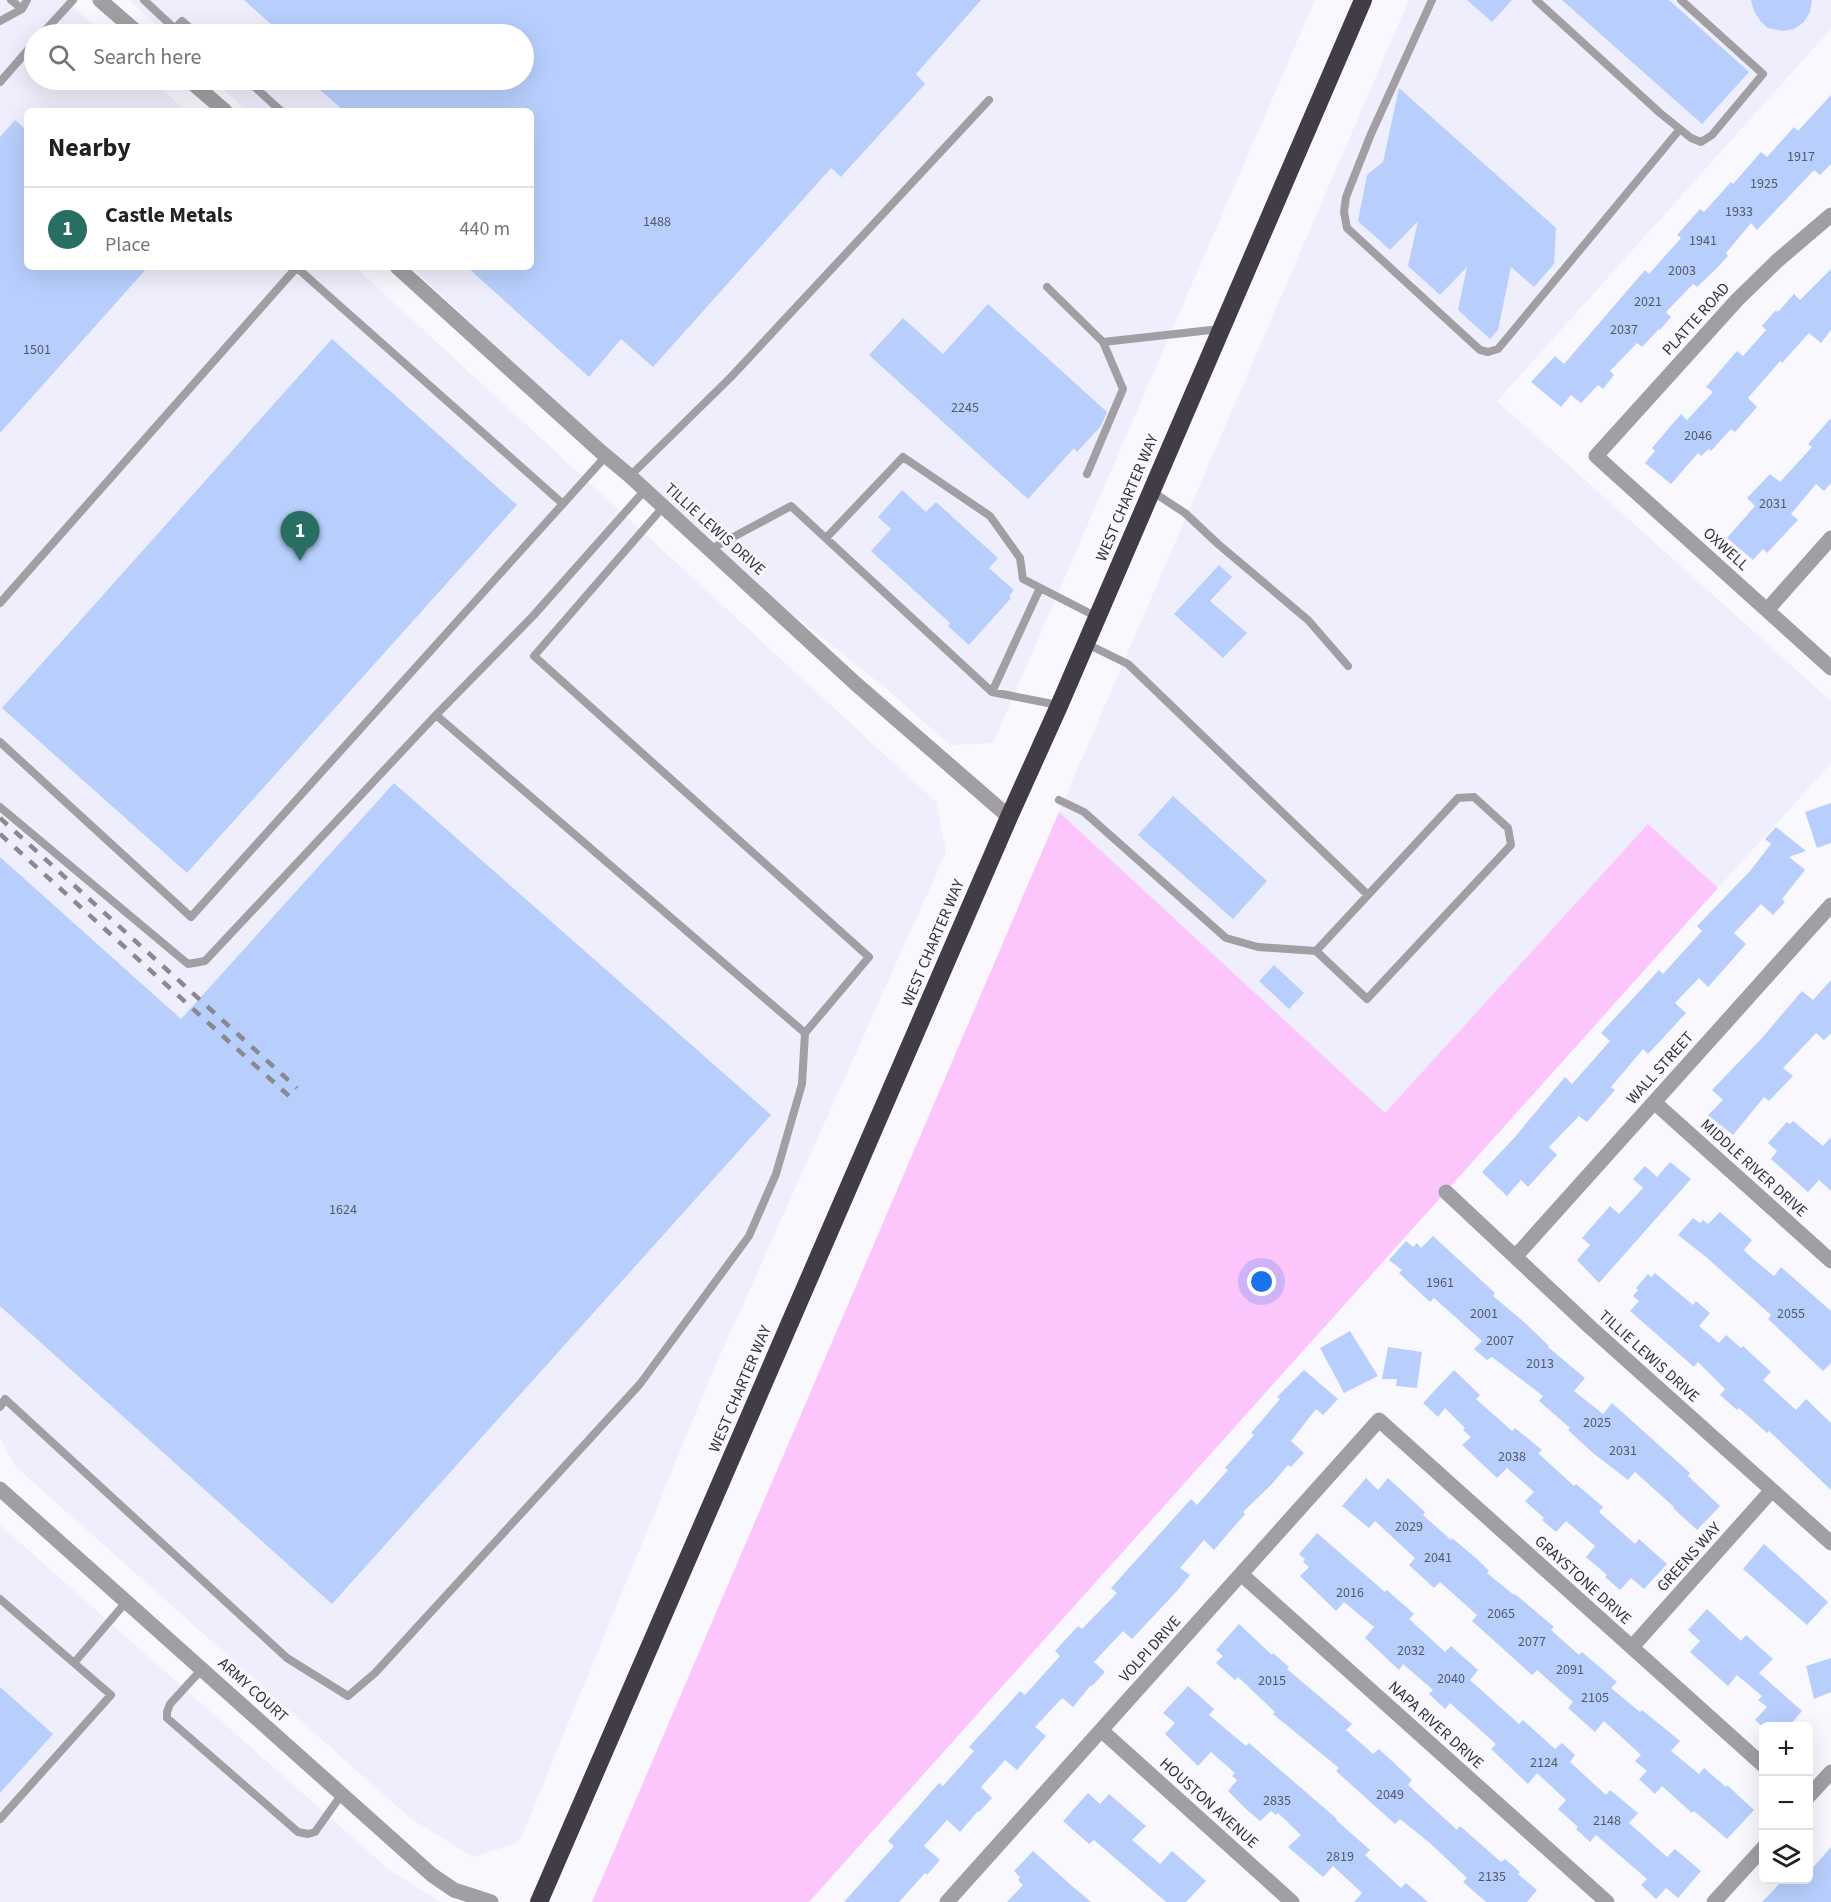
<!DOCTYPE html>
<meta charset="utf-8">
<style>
:root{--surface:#fff;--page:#f2f2f2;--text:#202124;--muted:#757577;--line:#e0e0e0;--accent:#286e63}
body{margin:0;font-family:"Source Sans 3",sans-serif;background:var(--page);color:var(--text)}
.controls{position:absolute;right:18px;bottom:18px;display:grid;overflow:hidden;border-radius:9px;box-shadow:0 6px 24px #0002}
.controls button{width:54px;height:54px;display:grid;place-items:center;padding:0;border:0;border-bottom:2px solid var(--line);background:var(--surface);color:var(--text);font:30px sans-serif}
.you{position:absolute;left:1262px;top:1282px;width:21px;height:21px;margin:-15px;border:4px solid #fff;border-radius:50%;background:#1a73e8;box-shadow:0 0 0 9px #1a73e833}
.badge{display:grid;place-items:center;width:39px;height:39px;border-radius:50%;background:var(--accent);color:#fff;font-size:20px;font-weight:700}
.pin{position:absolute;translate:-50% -50px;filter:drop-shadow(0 2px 3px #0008)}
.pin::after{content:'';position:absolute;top:32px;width:21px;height:18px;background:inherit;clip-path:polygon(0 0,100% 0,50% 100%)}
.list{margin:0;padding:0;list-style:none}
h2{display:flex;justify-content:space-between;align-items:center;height:78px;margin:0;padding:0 24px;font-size:26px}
h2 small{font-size:20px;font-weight:400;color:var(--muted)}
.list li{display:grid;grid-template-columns:39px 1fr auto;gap:18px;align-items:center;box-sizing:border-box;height:84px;padding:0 24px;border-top:2px solid var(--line)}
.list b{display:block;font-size:22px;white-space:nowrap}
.list p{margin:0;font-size:20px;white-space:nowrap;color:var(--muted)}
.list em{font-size:20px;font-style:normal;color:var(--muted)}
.icon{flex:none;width:33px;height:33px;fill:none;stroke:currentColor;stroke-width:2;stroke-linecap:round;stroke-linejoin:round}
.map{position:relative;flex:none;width:1831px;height:1902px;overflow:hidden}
.search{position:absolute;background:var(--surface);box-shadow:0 6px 24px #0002;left:24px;top:24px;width:510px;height:66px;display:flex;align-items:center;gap:15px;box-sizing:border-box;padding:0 21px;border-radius:33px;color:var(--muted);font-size:22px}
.panel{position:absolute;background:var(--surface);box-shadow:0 6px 24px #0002;left:24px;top:108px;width:510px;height:162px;border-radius:9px}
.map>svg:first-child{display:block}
.built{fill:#eeeefc}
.green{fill:#fcc5fb}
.building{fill:#b8cffd}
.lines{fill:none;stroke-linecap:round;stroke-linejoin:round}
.lane{stroke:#a19ea4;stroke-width:8}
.street{stroke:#a19ea4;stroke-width:15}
.highway{stroke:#413c48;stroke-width:18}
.rail{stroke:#89898f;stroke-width:4.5;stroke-dasharray:10 10;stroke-linecap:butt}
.labels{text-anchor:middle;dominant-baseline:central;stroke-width:4.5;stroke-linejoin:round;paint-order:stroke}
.number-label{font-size:14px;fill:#545969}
.street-label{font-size:16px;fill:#323238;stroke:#f8f8fe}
</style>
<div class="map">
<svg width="1831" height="1902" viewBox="0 0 1831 1902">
<rect width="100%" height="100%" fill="#f8f8fe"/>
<path class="built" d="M0 0H66L103 34H34V80H152L186 111H27V267H355L936 802 946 852 710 1378 521 1838 516 1843 473 1857 410 1818 15 1466 0 1438Z
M129 0H1315L993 743 950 745 889 691 711 549 412 267H531V111H247L213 80H524V34H166Z
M1409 0H1831V29L1497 401 1831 701V763L1718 888 1648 825 1385 1114 1059 812Z
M0 1525 388 1869 441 1902H0Z"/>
<path class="green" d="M1059 812 1385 1113 1648 824 1718 888 809 1902H592Z"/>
<path class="building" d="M244 0H981L916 74 925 84 841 177 831 168 653 367 621 339 589 377 467 267H531V111H344L309 80H524V34H282Z
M1467 0H1512L1492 22Z
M1562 0H1669L1749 72 1702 124Z
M1751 0H1812L1810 12 1804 22 1794 29 1783 31 1768 28 1761 22 1754 11Z
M1399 88 1556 228 1554 264 1534 287 1511 267 1498 330 1490 339 1458 310 1467 267 1440 295 1408 266 1418 221 1390 250 1358 221 1367 175 1383 162Z
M1831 95V164L1820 175 1814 170 1757 230 1751 223 1726 253 1728 256 1716 269 1697 287 1693 284 1666 312 1671 317 1660 330 1659 329 1642 347 1637 343 1610 371 1614 375 1603 389 1598 385 1581 403 1571 395 1561 407 1531 382 1555 356 1564 364 1645 270 1649 274 1681 238 1677 235 1700 209 1704 212 1731 182 1733 184 1761 152 1767 157 1794 127 1798 131Z
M15 120 27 131V267H148L0 433V137Z
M1831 269V330L1821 343 1809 333 1782 363 1780 361 1748 398 1757 407 1735 432 1731 429 1711 451 1709 449 1701 456 1698 453 1671 484 1645 463 1655 451 1652 448 1681 414 1687 420 1713 392 1706 387 1737 351 1743 356 1766 330 1762 326 1776 310 1778 312 1794 294 1800 300Z
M988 304 1107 412 1101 426 1077 452 1074 448 1028 499 869 355 903 318 943 354Z
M332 339 517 505 187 873 2 708Z
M1831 418V483L1824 491 1816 484 1791 514 1798 520 1767 553 1763 549 1753 560 1727 538 1755 506 1747 498 1770 474 1780 482 1812 447 1808 444Z
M902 490 926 512 936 502 998 558 989 568 1014 590 1009 596 1011 598 969 645 948 626 950 623 871 551 891 529 878 517Z
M1219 565 1232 577 1210 601 1247 633 1223 658 1174 614Z
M394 783 771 1115 332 1604 0 1306V857L181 1019Z
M1173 796 1267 881 1233 919 1138 835Z
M1831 803V843L1817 848 1805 812Z
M1776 827 1806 851 1789 857 1805 870 1782 899 1785 902 1773 915 1761 904 1734 933 1746 944 1733 959 1708 987 1699 978 1675 1003 1686 1013 1648 1054 1643 1049 1611 1087 1615 1090 1587 1122 1579 1116 1549 1147 1557 1155 1528 1187 1521 1180 1507 1196 1482 1172 1514 1138 1565 1077 1572 1084 1610 1041 1601 1033 1659 970 1663 974 1702 931 1697 926 1750 871 1771 844 1765 839Z
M1274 965 1304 993 1289 1009 1259 981Z
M1831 980V1033L1824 1040 1816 1033 1783 1068 1793 1076 1769 1101 1764 1097 1733 1135 1708 1115 1723 1100 1712 1090 1761 1039 1802 991 1813 1000Z
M1793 1121 1823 1146 1831 1137V1191L1819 1180 1808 1192 1771 1159 1777 1151 1768 1143 1787 1122 1790 1124Z
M1670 1162 1691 1179 1599 1283 1577 1260 1590 1245 1582 1238 1610 1206 1619 1214 1643 1188 1633 1179 1645 1166 1657 1177Z
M1720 1212 1752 1240 1744 1250 1752 1258 1774 1276 1781 1267 1831 1311V1363L1823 1371 1768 1319 1771 1315 1706 1257 1678 1235 1693 1218 1700 1223 1703 1220 1708 1224Z
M1433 1236 1495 1293 1493 1296 1524 1322 1549 1346 1548 1347 1585 1378 1574 1391 1603 1414 1612 1403 1690 1473 1688 1476 1720 1506 1697 1530 1673 1508 1674 1507 1635 1472 1628 1480 1593 1453 1568 1430 1570 1428 1539 1401 1543 1396 1492 1357 1487 1360 1474 1349 1482 1341 1434 1298 1430 1302 1399 1273 1402 1270 1389 1260 1406 1241 1413 1247 1417 1243 1421 1248Z
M1655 1273 1693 1305 1696 1301 1710 1313 1699 1326 1719 1343 1726 1335 1741 1348 1743 1346 1771 1372 1763 1380 1796 1410 1806 1399 1831 1423V1490L1769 1431 1767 1433 1739 1408 1737 1410 1720 1395 1725 1389 1698 1362 1694 1367 1630 1311 1639 1301 1633 1296 1638 1290 1636 1288 1648 1274 1651 1277Z
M1350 1331 1378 1376 1344 1393 1320 1348Z
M1388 1347 1422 1352 1417 1388 1396 1386 1397 1379H1382Z
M1304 1370 1338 1399 1323 1415 1316 1409 1291 1441 1304 1453 1291 1467 1288 1465 1271 1485 1243 1512 1245 1514 1214 1550 1204 1540 1180 1568 1190 1575 1177 1591 1132 1639 1123 1631 1094 1662 1105 1672 1092 1686 1091 1685 1073 1707 1062 1698 1035 1727 1046 1736 1017 1770 1005 1760 981 1787 992 1798 979 1812 978 1811 960 1832 947 1820 924 1846 940 1860 927 1875 925 1873 899 1902H844L894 1846 888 1841 939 1783 943 1786 974 1751 969 1747 1020 1691 1025 1695 1060 1656 1055 1651 1078 1626 1082 1629 1117 1593 1111 1588 1191 1499 1197 1505 1228 1470 1225 1468 1254 1435 1251 1433 1280 1399 1277 1397Z
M1454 1370 1480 1395 1476 1399 1512 1431 1515 1428 1542 1450 1538 1453 1574 1486 1576 1484 1603 1507 1599 1512 1635 1544 1639 1539 1667 1564 1644 1589 1631 1578 1620 1590 1605 1577 1607 1575 1586 1557 1595 1546 1566 1521 1556 1532 1542 1520 1544 1518 1525 1501 1534 1492 1507 1468 1497 1478 1462 1445 1471 1437 1463 1430 1465 1428 1445 1408 1438 1417 1423 1403Z
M1366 1478 1378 1490 1388 1478 1425 1512 1423 1515 1451 1540 1452 1538 1477 1559 1489 1571 1487 1573 1514 1595 1515 1594 1554 1627 1551 1630 1579 1655 1582 1652 1617 1682 1611 1688 1640 1712 1642 1710 1680 1741 1671 1751 1699 1774 1704 1768 1726 1787 1727 1785 1754 1810 1727 1839 1694 1811 1692 1813 1662 1786 1655 1794 1639 1779 1647 1771 1635 1761 1641 1755 1604 1721 1595 1732 1568 1708 1573 1702 1537 1670 1532 1675 1472 1621 1477 1615 1440 1582 1434 1588 1409 1565 1415 1558 1375 1521 1369 1528 1342 1506Z
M1317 1533 1385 1592 1387 1590 1414 1614 1409 1619 1445 1652 1451 1646 1478 1670 1470 1680 1519 1724 1523 1720 1555 1749 1562 1743 1575 1755 1570 1762 1606 1795 1610 1790 1638 1813 1629 1823 1667 1857 1675 1849 1701 1871 1678 1898 1666 1888 1656 1899 1641 1885 1647 1879 1596 1835 1590 1842 1576 1829 1578 1827 1558 1809 1566 1800 1537 1773 1528 1784 1491 1749 1496 1744 1450 1703 1445 1709 1429 1694 1433 1690 1403 1664 1399 1670 1365 1638 1374 1627 1344 1602 1336 1611 1300 1576 1309 1567 1303 1562 1305 1559 1299 1554Z
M1764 1544 1828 1602 1807 1625 1743 1569Z
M1707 1609 1741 1641 1746 1635 1773 1659 1759 1673 1802 1711 1789 1726H1762L1755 1720 1767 1707 1758 1700 1762 1696 1737 1675 1728 1686 1690 1652 1700 1641 1688 1630Z
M1239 1624 1272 1655 1273 1653 1289 1667 1287 1669 1352 1724 1346 1730 1373 1754 1379 1749 1392 1761 1412 1780 1408 1785 1457 1830 1460 1826 1501 1862 1505 1859 1520 1872 1518 1874 1537 1890 1527 1902H1486L1463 1882 1467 1878 1431 1844 1400 1819 1395 1824 1336 1771 1339 1768 1273 1714 1275 1712 1238 1677 1235 1680 1216 1663 1223 1656 1216 1650Z
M1831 1658V1692L1814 1699 1806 1666Z
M1188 1686 1214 1709 1209 1715 1246 1746 1249 1743 1337 1819 1336 1820 1370 1850 1365 1855 1401 1888 1406 1883 1428 1902H1354L1362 1893 1333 1866 1323 1877 1288 1847 1301 1835 1278 1813 1276 1815 1271 1811 1260 1821 1246 1809 1228 1791 1237 1780 1232 1776 1235 1773 1211 1752 1198 1766 1165 1734 1175 1723 1163 1713Z
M0 1687 53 1734 0 1793Z
M1088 1793 1100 1804 1109 1794 1146 1826 1132 1840 1160 1864 1172 1851 1206 1881 1186 1902H1166L1094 1840 1089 1844 1063 1821Z
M1831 1847V1902H1762L1783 1880H1809V1872Z
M1033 1851 1072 1886 1091 1902H1007L1023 1885 1018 1880 1020 1877 1014 1871Z"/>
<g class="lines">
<path class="lane" d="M11 0 22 9
M144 0 175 29
M1432 0 1371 134 1346 197 1344 212 1347 228 1480 350 1488 352 1498 349 1680 129
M1536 0 1660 113 1691 138 1701 142 1712 135 1763 74 1681 0
M0 21 22 9 27 0
M42 34 73 0
M170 34 182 21 197 34
M247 80 281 111
M0 82 34 43
M296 267 563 504
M1047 287 1103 342 1220 329
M1087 474 1123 389 1103 342
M630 476 731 377 989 100
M645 490 533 616 436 715 805 1033 869 957 534 656 664 506
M1153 492 1185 513 1218 544 1308 620 1348 666
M826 538 903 457 990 516 1020 558 1023 579 1097 617
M711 549 791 506 992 692 1058 705
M0 603 297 267
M992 692 1040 588
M0 742 191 917 606 456
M1059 800 1084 812 1226 938 1258 947 1316 951 1367 999 1511 845 1508 828 1474 797 1458 798 1368 895 1128 664 1087 644
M0 807 188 964 205 961 436 715
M1316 951 1368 895
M0 1407 5 1399 287 1658 348 1696 375 1673 640 1384 749 1236 776 1174 802 1084 805 1033
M0 1599 74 1663
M202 1669 170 1704 167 1712V1718L298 1832 308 1834 315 1832 342 1794
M0 1819 111 1695 74 1663 126 1602"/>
<path class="street" d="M100 0 139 34
M189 80 225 111
M1831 215 1777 261 1737 300 1596 456 1831 668
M397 267 600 451 630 476 856 684 1009 817
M1767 610 1831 538
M1654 1102 1831 1261
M1446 1192 1590 1327 1831 1543
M1516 1256 1831 905
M0 1489 432 1875 454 1890 491 1902
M1241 1574 1607 1902
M1632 1647 1772 1490
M1101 1730 1292 1902
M1808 1797 1831 1772
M947 1902 1379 1420 1764 1766
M1714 1902 1764 1847"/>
<path class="highway" d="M539 1902 1009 817 1059 706 1363 0"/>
<path class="rail" d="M0 818 297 1088
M0 834 289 1096"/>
</g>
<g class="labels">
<g class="number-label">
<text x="1801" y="157">1917</text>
<text x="1764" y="184">1925</text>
<text x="1739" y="212">1933</text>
<text x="657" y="222">1488</text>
<text x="1703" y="241">1941</text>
<text x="1682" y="271">2003</text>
<text x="1648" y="302">2021</text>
<text x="1624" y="330">2037</text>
<text x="37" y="350">1501</text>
<text x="965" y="408">2245</text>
<text x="1698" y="436">2046</text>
<text x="1773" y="504">2031</text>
<text x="343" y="1210">1624</text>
<text x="1440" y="1283">1961</text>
<text x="1484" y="1314">2001</text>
<text x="1791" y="1314">2055</text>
<text x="1500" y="1341">2007</text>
<text x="1540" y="1364">2013</text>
<text x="1597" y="1423">2025</text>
<text x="1623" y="1451">2031</text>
<text x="1512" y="1457">2038</text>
<text x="1409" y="1527">2029</text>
<text x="1438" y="1558">2041</text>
<text x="1350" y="1593">2016</text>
<text x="1501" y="1614">2065</text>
<text x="1532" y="1642">2077</text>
<text x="1411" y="1651">2032</text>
<text x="1570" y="1670">2091</text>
<text x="1451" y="1679">2040</text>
<text x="1272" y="1681">2015</text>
<text x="1595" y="1698">2105</text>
<text x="1544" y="1763">2124</text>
<text x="1390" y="1795">2049</text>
<text x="1277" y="1801">2835</text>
<text x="1607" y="1821">2148</text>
<text x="1340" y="1857">2819</text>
<text x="1492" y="1877">2135</text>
</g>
<g class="street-label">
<text transform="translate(1696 319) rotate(-48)">PLATTE ROAD</text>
<text transform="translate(1127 498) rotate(-67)">WEST CHARTER WAY</text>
<text transform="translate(715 529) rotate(42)">TILLIE LEWIS DRIVE</text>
<text transform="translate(1726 549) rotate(42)">OXWELL</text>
<text transform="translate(933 943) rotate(-67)">WEST CHARTER WAY</text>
<text transform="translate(1660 1068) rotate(-48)">WALL STREET</text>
<text transform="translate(1754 1168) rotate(42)">MIDDLE RIVER DRIVE</text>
<text transform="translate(1649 1356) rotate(42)">TILLIE LEWIS DRIVE</text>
<text transform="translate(740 1389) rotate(-67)">WEST CHARTER WAY</text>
<text transform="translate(1689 1557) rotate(-48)">GREENS WAY</text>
<text transform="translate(1583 1580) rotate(42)">GRAYSTONE DRIVE</text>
<text transform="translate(1150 1649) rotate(-48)">VOLPI DRIVE</text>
<text transform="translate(253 1690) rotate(42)">ARMY COURT</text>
<text transform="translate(1436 1725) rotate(42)">NAPA RIVER DRIVE</text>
<text transform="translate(1209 1803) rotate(42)">HOUSTON AVENUE</text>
</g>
</g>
</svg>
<div class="controls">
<button>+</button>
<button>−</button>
<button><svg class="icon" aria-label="layers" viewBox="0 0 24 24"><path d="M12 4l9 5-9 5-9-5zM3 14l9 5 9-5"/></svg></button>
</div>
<div class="you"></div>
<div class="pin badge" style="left:300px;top:561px">1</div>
<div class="search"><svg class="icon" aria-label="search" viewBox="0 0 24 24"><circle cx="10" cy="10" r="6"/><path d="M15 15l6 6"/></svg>Search here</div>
<section class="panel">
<h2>Nearby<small></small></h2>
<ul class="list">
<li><span class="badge">1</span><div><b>Castle Metals</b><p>Place</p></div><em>440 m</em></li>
</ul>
</section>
</div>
